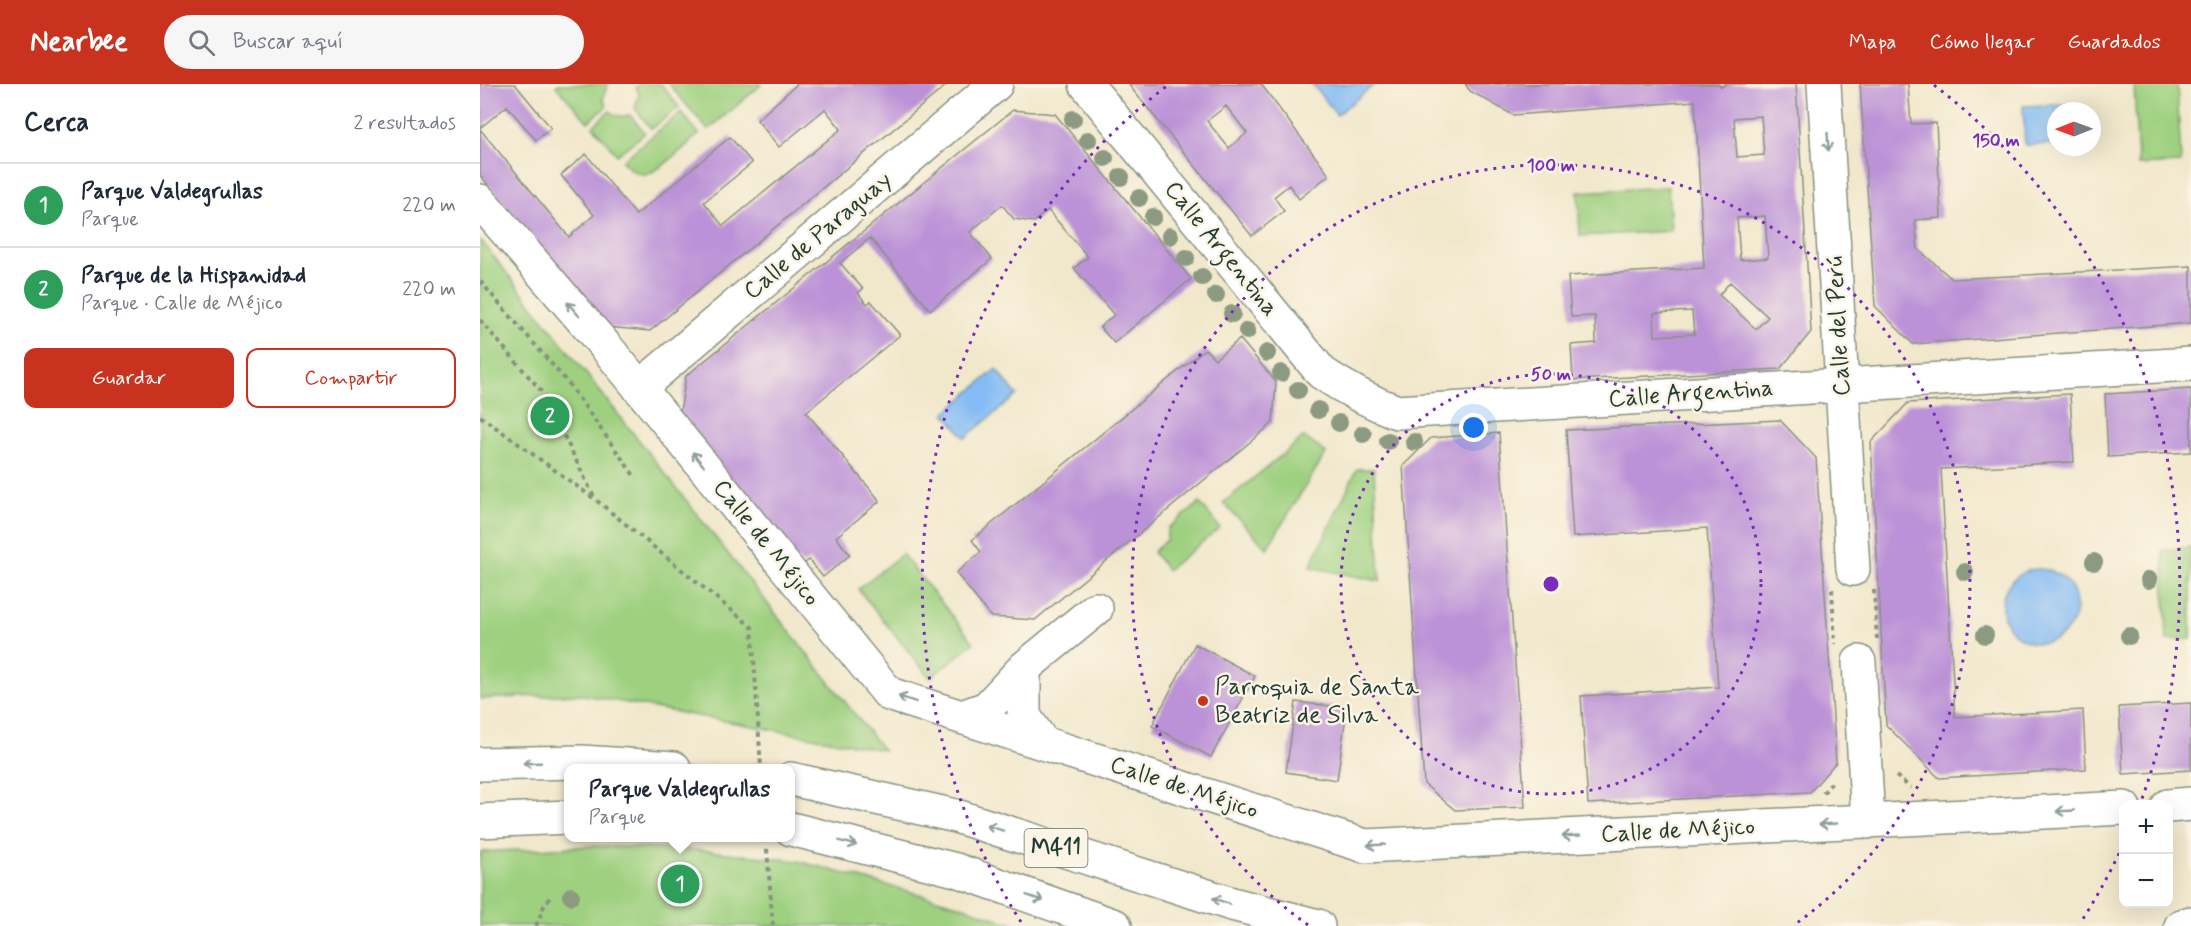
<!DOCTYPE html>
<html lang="es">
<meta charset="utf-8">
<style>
:root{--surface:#fff;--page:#f6f6f7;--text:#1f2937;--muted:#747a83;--line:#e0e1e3;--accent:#c8321e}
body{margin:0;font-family:Mynerve,sans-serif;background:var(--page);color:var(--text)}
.controls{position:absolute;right:18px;bottom:18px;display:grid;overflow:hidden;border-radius:12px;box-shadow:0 6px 24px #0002}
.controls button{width:54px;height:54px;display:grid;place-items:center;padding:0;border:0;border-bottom:2px solid var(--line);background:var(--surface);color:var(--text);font:30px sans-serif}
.compass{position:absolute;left:1567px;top:18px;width:54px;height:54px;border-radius:50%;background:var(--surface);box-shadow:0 6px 24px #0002;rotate:269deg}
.you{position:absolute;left:994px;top:344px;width:21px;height:21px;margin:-15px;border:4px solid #fff;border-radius:50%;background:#1a73e8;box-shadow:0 0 0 9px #1a73e833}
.badge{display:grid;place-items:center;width:39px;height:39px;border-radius:50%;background:var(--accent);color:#fff;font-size:20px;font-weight:700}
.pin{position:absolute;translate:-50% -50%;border:3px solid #fff;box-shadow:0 2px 6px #0006}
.popup{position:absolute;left:84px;top:680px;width:231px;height:78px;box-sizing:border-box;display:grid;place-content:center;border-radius:12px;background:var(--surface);filter:drop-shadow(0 2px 4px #0005);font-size:20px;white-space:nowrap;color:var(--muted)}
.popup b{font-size:22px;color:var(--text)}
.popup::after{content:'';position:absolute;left:50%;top:100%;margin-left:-12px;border:12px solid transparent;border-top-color:var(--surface)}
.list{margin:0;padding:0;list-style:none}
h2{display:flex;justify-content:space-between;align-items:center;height:78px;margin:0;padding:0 24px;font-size:26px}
h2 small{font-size:20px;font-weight:400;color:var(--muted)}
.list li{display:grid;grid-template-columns:39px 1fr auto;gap:18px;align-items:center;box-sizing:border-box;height:84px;padding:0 24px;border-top:2px solid var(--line)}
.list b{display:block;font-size:22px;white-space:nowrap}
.list p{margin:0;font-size:20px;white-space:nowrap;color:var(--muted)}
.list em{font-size:20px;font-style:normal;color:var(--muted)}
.actions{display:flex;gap:12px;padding:18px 24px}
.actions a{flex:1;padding:14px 0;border:2px solid var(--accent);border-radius:12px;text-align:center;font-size:21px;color:var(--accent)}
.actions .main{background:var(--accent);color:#fff}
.icon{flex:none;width:33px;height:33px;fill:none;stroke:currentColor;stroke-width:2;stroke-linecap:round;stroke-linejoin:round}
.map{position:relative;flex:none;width:1711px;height:842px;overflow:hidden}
header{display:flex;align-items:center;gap:36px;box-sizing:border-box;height:84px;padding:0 30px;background:var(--accent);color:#fff}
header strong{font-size:28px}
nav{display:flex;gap:33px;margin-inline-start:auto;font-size:21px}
.search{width:420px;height:54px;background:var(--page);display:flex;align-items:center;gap:15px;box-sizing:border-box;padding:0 21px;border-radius:33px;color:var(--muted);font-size:22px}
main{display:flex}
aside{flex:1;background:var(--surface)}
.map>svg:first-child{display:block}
.green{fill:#9fd080;stroke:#5f865a;stroke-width:1.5}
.water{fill:#84bbf4;stroke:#527c94;stroke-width:1.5}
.building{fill:#bb92d7;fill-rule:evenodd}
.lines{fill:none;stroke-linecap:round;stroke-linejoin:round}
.minor-casing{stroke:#889280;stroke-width:36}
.major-casing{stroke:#889280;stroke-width:36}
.path{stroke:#889280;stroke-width:4;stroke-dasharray:4.5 4.5;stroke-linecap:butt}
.minor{stroke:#fff;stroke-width:33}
.major{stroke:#fff;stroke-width:33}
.tree{fill:#8c9a81}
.oneway{stroke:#8f9e9a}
.ring{fill:none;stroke:#7b2cbf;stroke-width:3;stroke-dasharray:3 6}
.poi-dot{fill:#c8321e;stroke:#fcf5e5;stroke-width:2}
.labels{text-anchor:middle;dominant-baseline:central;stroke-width:5;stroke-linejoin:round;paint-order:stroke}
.shield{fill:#fcf5e5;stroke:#617469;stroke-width:1.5}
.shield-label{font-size:22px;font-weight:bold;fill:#1f3d34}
.street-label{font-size:24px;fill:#1f3d34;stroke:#fcf5e5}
.poi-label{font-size:24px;fill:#1f3d34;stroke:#fcf5e5;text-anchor:start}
.centre{fill:#7b2cbf;stroke:#fcf5e5;stroke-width:3}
.ring-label{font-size:18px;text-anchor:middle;font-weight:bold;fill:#7b2cbf;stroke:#fcf5e5;stroke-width:5;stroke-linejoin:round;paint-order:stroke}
</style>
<header>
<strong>Nearbee</strong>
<div class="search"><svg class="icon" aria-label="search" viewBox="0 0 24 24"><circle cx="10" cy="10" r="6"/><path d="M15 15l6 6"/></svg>Buscar aquí</div>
<nav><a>Mapa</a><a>Cómo llegar</a><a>Guardados</a></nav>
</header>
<main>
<aside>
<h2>Cerca<small>2 resultados</small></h2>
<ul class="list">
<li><span class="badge" style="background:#2e9e5b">1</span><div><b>Parque Valdegrullas</b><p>Parque</p></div><em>220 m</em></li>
<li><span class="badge" style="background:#2e9e5b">2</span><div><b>Parque de la Hispanidad</b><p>Parque · Calle de Méjico</p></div><em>220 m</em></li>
</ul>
<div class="actions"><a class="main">Guardar</a><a>Compartir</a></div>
</aside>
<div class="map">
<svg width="1711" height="842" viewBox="0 0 1711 842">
<rect width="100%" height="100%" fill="#fcf5e5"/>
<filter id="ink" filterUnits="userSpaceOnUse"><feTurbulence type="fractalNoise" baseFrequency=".0167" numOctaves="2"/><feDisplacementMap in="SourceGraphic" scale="12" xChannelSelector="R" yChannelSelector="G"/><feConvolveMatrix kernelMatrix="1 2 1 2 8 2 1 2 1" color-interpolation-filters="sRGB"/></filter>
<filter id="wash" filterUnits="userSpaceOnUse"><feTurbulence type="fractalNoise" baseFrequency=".008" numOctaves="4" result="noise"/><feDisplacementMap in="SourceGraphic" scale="24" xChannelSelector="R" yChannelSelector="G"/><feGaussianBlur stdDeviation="1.35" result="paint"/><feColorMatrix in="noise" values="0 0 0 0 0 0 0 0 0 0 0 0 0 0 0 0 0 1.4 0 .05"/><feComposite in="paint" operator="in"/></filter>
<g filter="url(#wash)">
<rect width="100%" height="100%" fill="#f1e8cc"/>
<path class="green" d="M78 0H128L123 15 127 22 108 38 76 2Z
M160 0H181L199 23 171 45 155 24 159 10 156 3Z
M189 0H282L228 46Z
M1654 0H1697L1701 79 1658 81Z
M130 27C137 33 142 33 150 31L165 49 137 71 113 42Z
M201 28 219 50C207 60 177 92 162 90 153 89 148 83 142 77Z
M1188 103 1191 147 1100 152 1098 108Z
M0 155 403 666 98 610 0 615Z
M824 353 846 369 787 464 743 419Z
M877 385H894L900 497 830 483Z
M720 419 740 444 687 486 673 468 686 456 688 444Z
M1711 463V555L1687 556 1683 466Z
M422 470 494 559 450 594 378 505Z
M111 762 221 766 318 777 482 822 538 842H0V768Z"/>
<path class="water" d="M832 0H895L857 31Z
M1598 20 1608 27H1576V60L1545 61 1543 22Z
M516 285 537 311 485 354 465 329Z
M1522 522a37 37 0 1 1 74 0a37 37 0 1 1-74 0Z"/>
<g id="blocks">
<path class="building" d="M0 0H35L71 44 56 56 27 22 0 44Z
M317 0H468L170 247 126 243 0 91V45L89 153 114 131 81 91 106 70 156 131 250 53 272 79 224 118 243 142 361 45 345 25 299 63 277 36Z
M648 0H781L849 91 819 115 809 101 794 113 804 127 772 152ZM746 22 767 49 749 64 727 37Z
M985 0H1238L1242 3 1245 0H1316L1331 248 1300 285 1093 296 1091 261 1116 259 1115 232 1091 233 1088 192 1224 184 1215 17 1033 31 990 7ZM1281 32 1284 71 1257 73 1254 34ZM1285 132 1288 174 1260 176 1257 134ZM1250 198 1288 233 1276 245 1239 211ZM1212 227 1214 250 1175 252 1174 229Z
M1380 0H1428L1431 40 1456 39 1461 134 1435 136 1438 165 1472 195 1711 182V239L1433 260 1395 222Z
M533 26 575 30 711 195 634 259 620 243 634 231 594 184 608 173 568 126 554 138 534 135 522 121 490 148 512 175 450 226 390 154 360 179 383 205 378 209 387 220 391 217 420 251 326 328 400 417 356 453 370 471 343 493 329 476 322 481 199 334 206 292Z
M760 255 796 298 793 339 555 536 511 533 476 489 501 468 492 456 725 265 735 275Z
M1711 305V368L1628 373 1625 310Z
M1590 310 1594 378 1461 385 1475 633 1603 626 1606 685 1459 694 1406 641 1391 358 1428 319Z
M1300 336 1336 374 1356 678 1330 708 1108 720 1101 612 1238 603 1227 444 1093 453 1086 346Z
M1019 349 1045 723 975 726 944 700 923 382 951 354Z
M715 560 775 592 731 673 672 642Z
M816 618 867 624 857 696 806 688Z
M1711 619V686L1643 690 1639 623Z"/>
</g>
</g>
<g filter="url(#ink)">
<use href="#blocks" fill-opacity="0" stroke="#889280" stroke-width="1.5"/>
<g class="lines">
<g class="minor-casing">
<path id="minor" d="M606 0 842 289C866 305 890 318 917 328L1711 280
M1344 0 1373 485
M0 117 127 264 409 610 885 762 1644 724
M159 304 516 0
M1379 578 1388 738
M544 584V632L563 659
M482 633 507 624 544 584 616 525
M1688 722 1711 720"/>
</g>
<g class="major-casing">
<path id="major" d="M0 680 101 678 194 684
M311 695 476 732 752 820 838 842
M0 737 89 733
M311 745 476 786 635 842
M1701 842 1711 839"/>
</g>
<path class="path" d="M0 197 88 299 155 393
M0 236 63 309 114 413
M0 332 116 416 272 543 281 684
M1352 505 1355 560
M1394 506 1397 555
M1416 692 1431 704
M1343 709 1354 696
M287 765 293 842
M56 842 64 822 72 810"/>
<use href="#minor" class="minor"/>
<use href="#major" class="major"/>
</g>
<g class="tree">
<circle cx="593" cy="35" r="9"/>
<circle cx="608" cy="56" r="9"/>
<circle cx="625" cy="74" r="9"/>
<circle cx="641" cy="93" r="9"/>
<circle cx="659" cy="114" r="9"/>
<circle cx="673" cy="133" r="9"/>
<circle cx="690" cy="152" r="9"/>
<circle cx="706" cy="174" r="9"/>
<circle cx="722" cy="193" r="9"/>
<circle cx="736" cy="211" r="9"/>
<circle cx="752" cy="230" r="9"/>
<circle cx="767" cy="247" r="9"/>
<circle cx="787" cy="269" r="9"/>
<circle cx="801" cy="289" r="9"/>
<circle cx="818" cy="306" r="9"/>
<circle cx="838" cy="326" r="9"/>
<circle cx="859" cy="339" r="9"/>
<circle cx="883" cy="350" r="9"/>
<circle cx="908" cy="357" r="9"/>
<circle cx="934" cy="358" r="9"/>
<circle cx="1614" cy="478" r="9"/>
<circle cx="1485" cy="488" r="9"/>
<circle cx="1669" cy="496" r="9"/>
<circle cx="1505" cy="551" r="9"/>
<circle cx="1649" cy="552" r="9"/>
<circle cx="91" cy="812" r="9"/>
</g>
<defs><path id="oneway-shaft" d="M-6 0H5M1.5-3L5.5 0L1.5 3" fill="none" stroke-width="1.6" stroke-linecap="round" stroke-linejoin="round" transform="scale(1.5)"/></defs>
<g class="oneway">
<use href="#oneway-shaft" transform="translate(1348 58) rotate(87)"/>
<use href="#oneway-shaft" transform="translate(93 225) rotate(-131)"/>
<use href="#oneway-shaft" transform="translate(218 375) rotate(-129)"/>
<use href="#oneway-shaft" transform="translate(427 615) rotate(-162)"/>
<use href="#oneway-shaft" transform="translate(52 679) rotate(178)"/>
<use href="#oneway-shaft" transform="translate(1585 727) rotate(177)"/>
<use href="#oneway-shaft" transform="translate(1348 740) rotate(177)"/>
<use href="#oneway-shaft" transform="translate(515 744) rotate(-162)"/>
<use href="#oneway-shaft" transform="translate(1091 752) rotate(177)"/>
<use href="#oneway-shaft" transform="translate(368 759) rotate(14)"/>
<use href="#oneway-shaft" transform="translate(896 761) rotate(177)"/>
<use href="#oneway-shaft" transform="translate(555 814) rotate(19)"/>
<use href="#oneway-shaft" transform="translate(741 817) rotate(-162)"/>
</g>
</g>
<g class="ring">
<circle cx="1071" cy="500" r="210"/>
<path d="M828 841A419 419 0 1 1 1314 841"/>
<path d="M1643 761A629 629 0 0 1 1601 838M541 838A629 629 0 0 1 688 1M1454 1A629 629 0 0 1 1660 720"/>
</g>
<circle class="poi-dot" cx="723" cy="617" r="6"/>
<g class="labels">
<rect class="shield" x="544.5" y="745" width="63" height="38" rx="4.5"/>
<g class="shield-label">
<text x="576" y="764">M411</text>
</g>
<g class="street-label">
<text transform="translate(338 152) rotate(-40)">Calle de Paraguay</text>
<text transform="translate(741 165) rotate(51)">Calle Argentina</text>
<text transform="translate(1359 242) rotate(-93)">Calle del Perú</text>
<text transform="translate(1211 310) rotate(-4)">Calle Argentina</text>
<text transform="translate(286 459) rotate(51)">Calle de Méjico</text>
<text transform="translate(704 704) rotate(18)">Calle de Méjico</text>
<text transform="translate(1198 747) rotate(-3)">Calle de Méjico</text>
</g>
<g class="poi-label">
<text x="735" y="603">Parroquia de Santa<tspan x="735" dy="28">Beatriz de Silva</tspan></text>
</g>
</g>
<circle cx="1071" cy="500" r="9" class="centre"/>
<g class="ring-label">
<text x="1516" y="62">150 m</text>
<text x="1071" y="87">100 m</text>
<text x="1071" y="296">50 m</text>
</g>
</svg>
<div class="controls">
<button>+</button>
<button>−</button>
</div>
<svg class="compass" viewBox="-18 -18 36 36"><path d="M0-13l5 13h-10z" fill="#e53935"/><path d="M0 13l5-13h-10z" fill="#747a83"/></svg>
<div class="you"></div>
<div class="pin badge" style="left:200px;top:800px;background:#2e9e5b">1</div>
<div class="popup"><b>Parque Valdegrullas</b>Parque</div>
<div class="pin badge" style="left:70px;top:332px;background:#2e9e5b">2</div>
</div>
</main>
